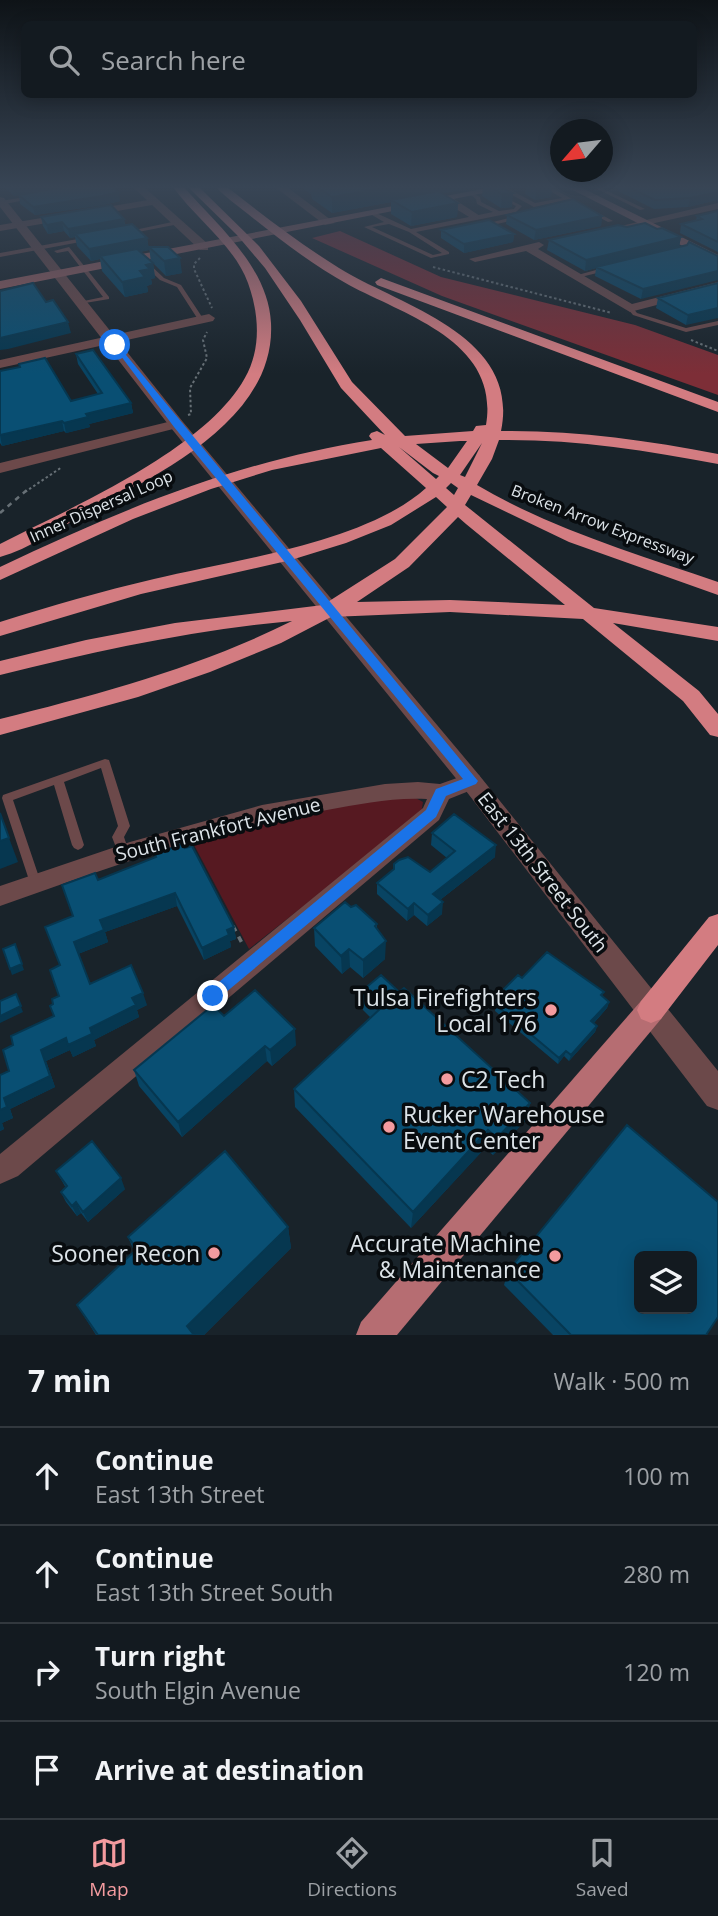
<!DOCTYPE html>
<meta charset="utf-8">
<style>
:root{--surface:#131a20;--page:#1c2329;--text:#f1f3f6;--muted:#9da1a5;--line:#32383e;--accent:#f49b9f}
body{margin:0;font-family:"Open Sans",sans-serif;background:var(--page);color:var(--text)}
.controls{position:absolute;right:21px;bottom:21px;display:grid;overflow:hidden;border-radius:10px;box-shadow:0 4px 18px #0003}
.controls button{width:63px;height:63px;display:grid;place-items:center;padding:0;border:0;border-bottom:2px solid var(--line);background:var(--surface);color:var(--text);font:35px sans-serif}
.compass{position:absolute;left:550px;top:119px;width:63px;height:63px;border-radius:50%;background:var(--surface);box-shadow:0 4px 18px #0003;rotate:242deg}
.stop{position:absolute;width:21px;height:21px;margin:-16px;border:5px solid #1a73e8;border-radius:50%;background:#fff}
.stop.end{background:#1a73e8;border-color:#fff;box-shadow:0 2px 7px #0008}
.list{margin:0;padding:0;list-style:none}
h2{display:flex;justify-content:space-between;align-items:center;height:91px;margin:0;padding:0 28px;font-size:30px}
h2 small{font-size:23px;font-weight:400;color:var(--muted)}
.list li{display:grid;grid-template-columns:46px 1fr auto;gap:21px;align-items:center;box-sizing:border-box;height:98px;padding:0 28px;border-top:2px solid var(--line)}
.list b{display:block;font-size:26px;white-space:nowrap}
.list p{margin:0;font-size:23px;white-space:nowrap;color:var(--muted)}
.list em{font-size:23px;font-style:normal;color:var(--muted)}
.icon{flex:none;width:38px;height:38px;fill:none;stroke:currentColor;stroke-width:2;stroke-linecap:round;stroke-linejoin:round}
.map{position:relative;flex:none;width:718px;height:1335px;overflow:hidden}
.search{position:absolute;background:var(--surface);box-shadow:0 4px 18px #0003;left:21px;right:21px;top:21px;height:77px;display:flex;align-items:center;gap:18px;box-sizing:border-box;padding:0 24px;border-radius:10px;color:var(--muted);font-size:26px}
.sheet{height:483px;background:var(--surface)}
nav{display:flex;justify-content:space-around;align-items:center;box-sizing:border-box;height:98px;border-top:2px solid var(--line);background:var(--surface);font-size:19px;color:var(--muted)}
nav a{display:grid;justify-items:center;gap:4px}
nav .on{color:var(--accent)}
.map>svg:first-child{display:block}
.green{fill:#561921}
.forest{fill:#7d2e37}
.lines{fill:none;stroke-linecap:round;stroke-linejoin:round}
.path-far2{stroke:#677076;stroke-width:2;stroke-dasharray:2.5 2.5;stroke-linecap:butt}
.path-far1{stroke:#677076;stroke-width:2.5;stroke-dasharray:5 5;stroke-linecap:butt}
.path{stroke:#677076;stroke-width:3.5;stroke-dasharray:6 6;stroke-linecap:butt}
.service{fill:#6c494a;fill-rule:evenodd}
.minor{fill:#6c494a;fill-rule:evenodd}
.tertiary{fill:#6c494a;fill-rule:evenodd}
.secondary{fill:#965d60;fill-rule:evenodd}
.primary{fill:#b66d72;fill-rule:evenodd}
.motorway{fill:#d37c81;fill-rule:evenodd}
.wall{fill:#084463}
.shaded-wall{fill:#063750}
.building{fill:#094f73;stroke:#063750;stroke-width:2;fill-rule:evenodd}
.route{fill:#1a73e8}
.poi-dot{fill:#f49b9f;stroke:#080c0f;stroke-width:2.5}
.labels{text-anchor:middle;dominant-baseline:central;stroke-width:7;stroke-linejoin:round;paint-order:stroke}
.far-street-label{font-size:16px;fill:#dde4e9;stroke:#080c0f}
.street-label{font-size:19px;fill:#dde4e9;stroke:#080c0f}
.near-poi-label{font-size:23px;fill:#dde4e9;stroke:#080c0f;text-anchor:end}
</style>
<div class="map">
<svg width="718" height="1335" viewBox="0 0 718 1335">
<rect width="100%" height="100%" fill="#19232a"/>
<path class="green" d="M410 795 423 802 421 814 249 949 193 843 310 812Z"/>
<path class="forest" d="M340 231 441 277 635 325 718 355V395L442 296 312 238Z"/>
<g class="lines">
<path class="path-far2" d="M200 258 194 264V269L212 308
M433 267 612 313
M691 340 718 351
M188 415 191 414 190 388 207 358 203 340 207 332
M25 492 62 467"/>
<path class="path-far1" d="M0 513 27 490"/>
<path class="path" d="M233 926 243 945"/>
<path class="service" d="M501 187H505L535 203 562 198 547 189 537 187H550L613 221 608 222 566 200 534 207 501 189Z
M593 187H599L645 209 640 210Z
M472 193 480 197 481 202 499 211 514 209 516 206 500 198 502 196 522 206 516 212 416 232 449 252V254L431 258 364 227 384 222 372 215 371 214 374 212 411 229 493 212 477 204 476 199 470 194ZM389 224 409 232 442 253 433 255 372 227Z
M33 196 35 198 0 205V201Z
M517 216 519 217V219L484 227 481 225Z
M177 221 180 223 179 224 128 234 125 232Z
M89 237 92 239 91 240 0 257V253Z
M69 247 109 297V299L79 304V302L103 297 68 251 57 253 54 251Z
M142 261H146L164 278 181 285 204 320 203 321H199L177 287 160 280 142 263Z
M607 267 609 268V270L577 278 574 276Z
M628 307H632L637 313 686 328 718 321V325L686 332 633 315 627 308Z
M105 759 109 760 110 763 130 826 124 837 129 852 127 855 123 857 119 855 112 837 118 826 101 768 64 782 84 845 82 848 78 850 74 848 72 845 54 785 13 800 41 883 39 886 35 888 31 886 2 798 3 795Z"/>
<path class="minor" d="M443 197H451L483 218 474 220 443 201Z
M154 199 159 202 158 204 0 231V225Z
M718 203V209L605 234 600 231Z
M539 242 544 245 538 249 632 304 718 282V289L630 312 526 251 475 262 469 259Z
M209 314 215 318 213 321 0 368V360Z
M176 420 181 421 183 424 181 427 0 473V463Z
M471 773 479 775 482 781 479 787 449 799 439 820 18 1176 0 1184V1154L423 808 427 799C393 797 360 804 327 810 214 829 108 868 0 906V886L130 842 262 805 385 784 418 782 440 784Z"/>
<path class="tertiary" d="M133 187H144L208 244V250H200Z
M275 187H287L335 223 325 225Z
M0 197 4 198 183 422 479 775 718 1071V1110L707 1106 463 787 171 428 0 207Z"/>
<path class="secondary" d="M493 187H514L0 289V281Z
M567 187H580L718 255V264Z"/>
<path class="primary" d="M651 997 661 1001 665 1010 661 1019 397 1335H356L361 1322 641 1001Z"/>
<path class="motorway" d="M173 187H184C218 226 268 267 271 323 276 420 157 475 85 514 59 528 29 549 0 557V544C71 507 234 439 254 355 260 331 256 305 248 283 234 245 196 219 173 187Z
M188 187H199L259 246 301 301 352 382 405 436 473 431 476 426 486 425C500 342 407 316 349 285 313 265 280 240 248 214 238 206 225 197 216 187H227C264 216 299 243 339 268 400 306 521 335 501 431 574 430 646 440 718 454V464C645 450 573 439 499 440L492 459 477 485C551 529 637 554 718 582V595L569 542 471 495 465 505 594 608 718 627V641L613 623 699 691 718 714V737L710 735 683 701 583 619 450 612 331 617 281 643 210 672 138 697 0 735V719C99 694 200 667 292 621 193 630 96 651 0 675V661L86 640 175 623 323 605 395 559 447 507 436 497 391 525 346 543 291 560 141 594 0 636V622C51 606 102 591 154 579 233 560 365 543 426 488L381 448 272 470 211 489 133 519 0 580V567C122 509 238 461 372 440L369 436 371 433 377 431 385 435 341 388 300 320 265 268 237 235ZM460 441H467L448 468 416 444ZM482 443 465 477 460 475ZM399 447 433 473 439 476 436 479ZM451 483 458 488 454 495 446 488ZM458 517 466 524 565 605 450 600 357 602 409 567Z
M381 278 718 402V412L377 285 375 282Z
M718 914V945L661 1019 651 1023 641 1019 637 1010 641 1001 709 917Z"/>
</g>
<path class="wall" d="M5 187H113L120 201 103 205 35 215 20 204 19 195 14 196Z
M301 187H478L442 193 458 203 457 217 411 226 391 214V202L332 213 312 199 311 194Z
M483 187H501L512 207 501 208 482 196Z
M526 187H552L551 197 535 200 525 194Z
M619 187H718V202L717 200 688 207 654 209 618 191Z
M718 211V252L680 233 681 224 696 221 697 216Z
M507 215 602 216 601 226 534 240 506 224Z
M41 217 124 219 125 225 147 238 149 250 140 252 151 262 149 247 182 273 166 276 153 263 155 278 151 279 152 284 147 286 148 292 125 297 102 271 100 259 91 261 77 246 75 237 70 238 64 231 48 234 43 226Z
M627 227 657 229 681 237 679 247 641 299 595 276 596 268 585 271 547 250 549 240Z
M441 230 514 234 513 242 464 253 441 238Z
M718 283 686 325 656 308 658 298Z
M76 354 131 403 133 413 89 424 90 427 66 433 64 431 2 446 0 443V371L19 367V364L71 401 98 394 78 364Z
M432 833 495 857 440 900 442 914 427 926 414 915 407 921 377 894V883L430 872 447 858 431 845Z
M156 858 234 927 236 939 230 941 231 947 204 960 177 906 105 932 108 942 78 954 90 984 147 1005 137 1010 139 1017 94 1040 96 1046 73 1057 70 1050 46 1061 55 1087 10 1109 13 1118 2 1123 4 1129 0 1131 13 1045 54 1016 53 1004 59 996 60 966 73 916 98 880Z
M351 907 377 924V929L385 959 363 978 350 967 342 974 315 946 314 928Z
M522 978 602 997 609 1002 607 1008 594 1023 597 1026 595 1032 569 1061 564 1056 558 1064 495 1011 496 1005 501 1001 499 999 500 993Z
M363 990 399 992 530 1103 526 1120 493 1155 485 1148 411 1228 295 1107 294 1089 371 1018 363 1010Z
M224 1016 296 1045 272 1066 267 1061 182 1137 139 1086 134 1070Z
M56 1171 125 1189 88 1222 81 1213 77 1216 66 1202 61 1192 66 1188Z
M288 1227 291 1248 204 1335H96L77 1305 134 1251 128 1237Z
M508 1271 706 1335H553L504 1285Z"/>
<path class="shaded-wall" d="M12 187H71L14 196Z
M389 187H478L394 202 391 200V202L332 213V197Z
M537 187H552L551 197 535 200Z
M119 192 120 201 103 205 35 215 33 207Z
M718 192 717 200 688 207 690 198Z
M513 193 512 207 501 208 502 194Z
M458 203 457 217 411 226 412 212Z
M602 216 601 226 534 240 536 230Z
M124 219 125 228 75 234V237L70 238 68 229Z
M62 222 64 231 48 234 47 225Z
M514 234 513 242 464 253V244Z
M681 237 679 247 585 271 586 260Z
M147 238 149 250 102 259 100 256V259L91 261 89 249Z
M180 258 182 273 166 276 164 261Z
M153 263 155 278 151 279 152 284 147 286 148 292 125 297 122 282 146 265Z
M718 271V280L641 299 643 289Z
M718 308V318L686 325 688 315Z
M68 322 71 333 8 349 0 350V338Z
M131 403 133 413 89 424 90 427 66 433 64 423 86 414Z
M62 421 64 431 2 446 0 435Z
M9 838 18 862 0 869V841Z
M496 845 495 857 432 906 433 894Z
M175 893 177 906 105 932 108 942 78 954 74 942 100 920Z
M443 902 442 914 427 926 428 915Z
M414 903V915L407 921 408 909Z
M234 927 236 939 230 941 231 947 204 960 202 948 227 930Z
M386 941 385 959 363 978V960Z
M349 949 350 967 342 974 341 956Z
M17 950 24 970 12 975 10 969Z
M143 993 147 1005 137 1010 139 1017 94 1040 96 1046 73 1057 70 1050 46 1061 55 1087 10 1109 13 1118 2 1123 4 1129 0 1131V1110L4 1098 41 1050 90 1028 132 998Z
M16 994 23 1012 0 1023V1016Z
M609 1002 607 1008 590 1027 591 1021Z
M597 1026 595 1032 569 1061 571 1055Z
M295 1029 296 1045 272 1066 270 1050Z
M265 1046 267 1061 182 1137 178 1122Z
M566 1051 564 1056 558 1064 559 1058Z
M530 1103 526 1120 493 1155 497 1138Z
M488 1130 485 1148 411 1228 413 1212Z
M121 1178 125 1189 88 1222 83 1212Z
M76 1202 81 1213 77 1216 72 1206Z
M288 1227 291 1248 204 1335H190L187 1326Z"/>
<path class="building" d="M63 187H113L119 192 102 196 33 207 19 195Z
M317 187H389L332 197Z
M490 187H501L513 193 502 194Z
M628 187H718V192L690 198 655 200Z
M438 191 458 203 412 212 391 200Z
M573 199 602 216 536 230 507 215Z
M111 205 124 219 68 229 62 222 47 225 41 217Z
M718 211V242L681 224 702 219 697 216Z
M489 220 514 234 464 244 441 230Z
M645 223 657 229 662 228 681 237 586 260 549 240 618 225 627 227Z
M132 224 147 238 89 249 75 234Z
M689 242 718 256V271L643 289 596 267 687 245Z
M149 247H168L180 258 164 261Z
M137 249 153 263 146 265 150 269 140 271 145 277 122 282 100 256Z
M33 283 46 302 53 300 68 322 0 338V291Z
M718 283V308L688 315 658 298Z
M93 350 131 403 86 414 88 417 64 423 62 421 0 435V371L20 367 19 364 45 358 71 401 102 393 76 354Z
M0 813 9 838 0 841Z
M454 814 496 845 433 894 443 902 428 915 414 903 408 909 377 883 394 869V864L399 860 408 857 430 872 455 851 432 833Z
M183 843 185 848 192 846 234 927 227 930 229 935 202 948 175 893 100 920 104 930 74 942 90 984 131 965 143 993 132 998 136 1005 90 1028 92 1034 68 1045 66 1038 41 1050 50 1076 4 1098 7 1107 0 1110V1075L9 1071 3 1050 13 1045 11 1036 54 1016 50 1006 53 1004 52 999 59 996 50 970 60 965 45 927 73 916 62 885 95 873 98 880 156 857 155 855Z
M345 902 351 907 356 905 377 924 375 926 386 941 363 960 349 949 341 956 314 928Z
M15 944 22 964 10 969 3 949Z
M547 952 604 992 601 995 609 1002 591 1021 597 1026 571 1055 566 1051 559 1058 496 1005 504 997 500 993 518 975 522 978Z
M381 975 399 992 404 988 530 1103 497 1138 488 1130 413 1212 294 1089 381 1008 363 990Z
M255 990 295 1029 270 1050 265 1046 178 1122 134 1070 213 1005 224 1016Z
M16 994 21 1006 0 1016V1001Z
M627 1125 718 1202V1317L706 1335H571L508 1271ZM639 1256H692V1309H639Z
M92 1141 121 1178 83 1212 76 1202 72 1206 61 1192 67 1186 56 1171Z
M225 1151 288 1227 187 1326 194 1335H98L77 1305 137 1249 128 1237Z"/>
<linearGradient id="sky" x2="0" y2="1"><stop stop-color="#0e1317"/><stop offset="0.5" stop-color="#384555"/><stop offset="1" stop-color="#384555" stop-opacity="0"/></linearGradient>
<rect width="718" height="374" fill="url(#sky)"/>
<path class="route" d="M112 344H117L478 781 476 784 446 796 436 817 213 1003 208 1000 206 996 208 991 426 810 436 789 463 779 174 427Z"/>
<g class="poi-dot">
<circle cx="551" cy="1010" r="7"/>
<circle cx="447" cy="1079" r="7"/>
<circle cx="389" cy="1127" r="7"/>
<circle cx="214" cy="1253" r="7"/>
<circle cx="555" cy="1256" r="7"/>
</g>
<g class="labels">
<g class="far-street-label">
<text transform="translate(101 506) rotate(-24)">Inner Dispersal Loop</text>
<text transform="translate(603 524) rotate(21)">Broken Arrow Expressway</text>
</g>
<g class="street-label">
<text transform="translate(218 829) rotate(-14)">South Frankfort Avenue</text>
<text transform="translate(543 872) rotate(52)">East 13th Street South</text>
</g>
<g class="near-poi-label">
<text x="537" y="997">Tulsa Firefighters<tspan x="537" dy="26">Local 176</tspan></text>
<text x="461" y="1079" text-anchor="start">C2 Tech</text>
<text x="403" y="1114" text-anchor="start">Rucker Warehouse<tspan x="403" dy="26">Event Center</tspan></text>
<text x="541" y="1243">Accurate Machine<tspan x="541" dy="26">&amp; Maintenance</tspan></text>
<text x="200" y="1253">Sooner Recon</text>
</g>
</g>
</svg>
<div class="controls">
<button><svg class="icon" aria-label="layers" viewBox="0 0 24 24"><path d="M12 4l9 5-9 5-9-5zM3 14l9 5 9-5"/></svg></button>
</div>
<svg class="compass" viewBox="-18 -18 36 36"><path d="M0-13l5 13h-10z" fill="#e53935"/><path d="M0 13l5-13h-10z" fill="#9da1a5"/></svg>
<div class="stop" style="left:115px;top:345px"></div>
<div class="stop end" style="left:213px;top:996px"></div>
<div class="search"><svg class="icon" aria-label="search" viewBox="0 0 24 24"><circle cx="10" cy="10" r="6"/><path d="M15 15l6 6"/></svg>Search here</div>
</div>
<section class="sheet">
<h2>7 min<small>Walk · 500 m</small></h2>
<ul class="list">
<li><svg class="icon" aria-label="ahead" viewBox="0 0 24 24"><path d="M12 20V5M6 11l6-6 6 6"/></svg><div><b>Continue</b><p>East 13th Street</p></div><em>100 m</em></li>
<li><svg class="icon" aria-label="ahead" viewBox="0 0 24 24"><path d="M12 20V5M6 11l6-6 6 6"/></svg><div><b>Continue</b><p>East 13th Street South</p></div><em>280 m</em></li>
<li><svg class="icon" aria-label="right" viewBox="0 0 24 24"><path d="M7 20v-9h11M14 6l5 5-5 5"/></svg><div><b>Turn right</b><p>South Elgin Avenue</p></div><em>120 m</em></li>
<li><svg class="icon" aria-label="arrive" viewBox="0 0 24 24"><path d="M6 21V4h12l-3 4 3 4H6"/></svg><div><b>Arrive at destination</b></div></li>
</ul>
</section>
<nav>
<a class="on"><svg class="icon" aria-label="map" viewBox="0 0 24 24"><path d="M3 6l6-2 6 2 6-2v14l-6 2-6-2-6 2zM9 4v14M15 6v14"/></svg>Map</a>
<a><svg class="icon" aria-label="directions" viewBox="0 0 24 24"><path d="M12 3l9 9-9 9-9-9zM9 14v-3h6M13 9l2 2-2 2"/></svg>Directions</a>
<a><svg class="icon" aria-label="saved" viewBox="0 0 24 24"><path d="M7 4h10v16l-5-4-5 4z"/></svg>Saved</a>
</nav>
